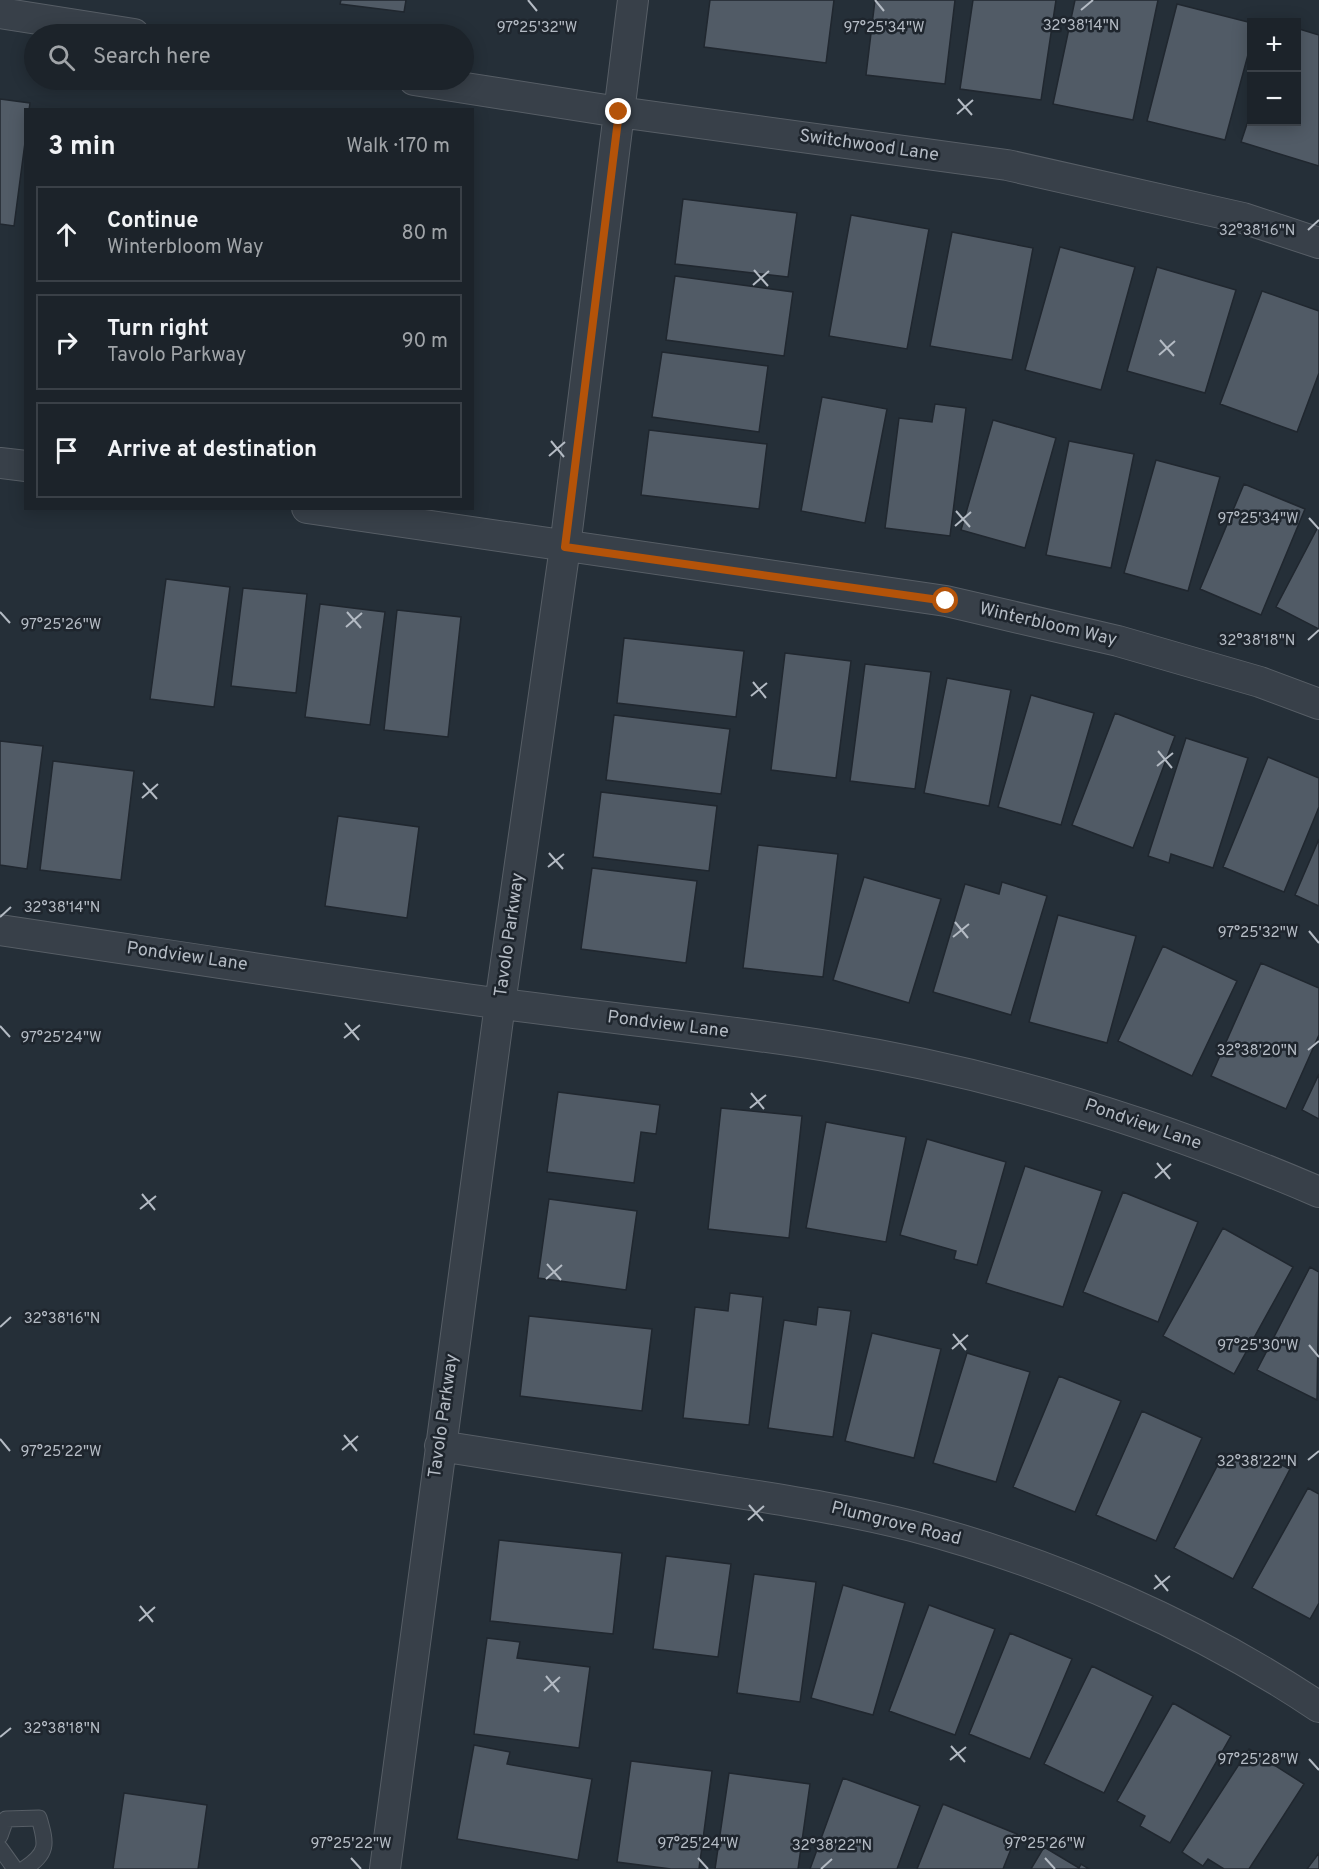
<!DOCTYPE html>
<meta charset="utf-8">
<style>
:root{--surface:#1c232a;--page:#252b32;--text:#f1f3f6;--muted:#a0a4a8;--line:#3a4047}
body{margin:0;font-family:Overpass,sans-serif;background:var(--page);color:var(--text)}
.controls{position:absolute;right:18px;top:18px;display:grid;overflow:hidden;border-radius:0px;box-shadow:0 3px 15px #0003}
.controls button{width:54px;height:54px;display:grid;place-items:center;padding:0;border:0;border-bottom:2px solid var(--line);background:var(--surface);color:var(--text);font:30px sans-serif}
.stop{position:absolute;width:18px;height:18px;margin:-14px;border:4px solid #b45309;border-radius:50%;background:#fff}
.stop.end{background:#b45309;border-color:#fff;box-shadow:0 2px 6px #0008}
.list{margin:0;padding:0;list-style:none}
h2{display:flex;justify-content:space-between;align-items:center;height:78px;margin:0;padding:0 24px;font-size:26px}
h2 small{font-size:20px;font-weight:400;color:var(--muted)}
.list li{display:grid;grid-template-columns:39px 1fr auto;gap:18px;align-items:center;box-sizing:border-box;height:96px;margin:0 12px 12px;padding:0 12px;border:2px solid var(--line);border-radius:0px}
.list b{display:block;font-size:22px;white-space:nowrap}
.list p{margin:0;font-size:20px;white-space:nowrap;color:var(--muted)}
.list em{font-size:20px;font-style:normal;color:var(--muted)}
.icon{flex:none;width:33px;height:33px;fill:none;stroke:currentColor;stroke-width:2;stroke-linecap:round;stroke-linejoin:round}
.map{position:relative;flex:none;width:1319px;height:1869px;overflow:hidden}
.search{position:absolute;background:var(--surface);box-shadow:0 3px 15px #0003;left:24px;top:24px;width:450px;height:66px;display:flex;align-items:center;gap:15px;box-sizing:border-box;padding:0 21px;border-radius:33px;color:var(--muted);font-size:22px}
.panel{position:absolute;background:var(--surface);box-shadow:0 3px 15px #0003;left:24px;top:108px;width:450px;height:402px;border-radius:0px}
.map>svg:first-child{display:block}
.building{fill:#515b66;stroke:#20272f;stroke-width:1.5}
.lines{fill:none;stroke-linecap:round;stroke-linejoin:round}
.lane-casing{stroke:#575e66;stroke-width:17}
.street-casing{stroke:#575e66;stroke-width:32}
.lane{stroke:#384049;stroke-width:15}
.street{stroke:#384049;stroke-width:30}
.route{stroke:#b45309;stroke-width:8}
.ticks{fill:none;stroke:#b4bbc4;stroke-width:2}
.labels{text-anchor:middle;dominant-baseline:central;stroke-width:5;stroke-linejoin:round;paint-order:stroke}
.street-label{font-size:18px;fill:#b4bbc4;stroke:#1e252d}
.ticks-label{font-size:15px;text-anchor:middle;fill:#b4bbc4;stroke:#1e252d;stroke-width:5;stroke-linejoin:round;paint-order:stroke}
</style>
<div class="map">
<svg width="1319" height="1869" viewBox="0 0 1319 1869">
<rect width="100%" height="100%" fill="#252f38"/>
<path class="building" d="M341 0H406L404 12 340 4Z
M710 0H834L826 63 704 47Z
M875 0H955L945 84 866 75Z
M973 0H1056L1041 100 960 89Z
M1075 0H1158L1133 120 1053 104Z
M1177 4 1252 23V40L1225 140 1147 121Z
M1296 28 1319 35V166L1241 142 1252 109V122H1296Z
M0 99 30 103 29 110H26V135L14 226 0 224Z
M683 199 797 213 788 277 675 264Z
M851 215 929 229 907 349 829 336Z
M952 232 1033 248 1012 360 930 346Z
M1060 247 1135 267 1101 390 1025 370Z
M1157 267 1236 290 1205 393 1127 371Z
M675 276 793 292 784 356 666 340Z
M1262 291 1319 311V373L1297 432 1220 404Z
M662 352 768 366 759 432 652 417Z
M822 397 887 409 865 523 801 511Z
M935 404 966 408 950 536 885 528 899 418 932 422Z
M993 420 1056 438 1025 548 961 530Z
M649 430 767 444 759 509 641 495Z
M1069 441 1134 454 1111 568 1046 555Z
M1156 460 1220 477 1188 591 1124 573Z
M1244 484 1305 509 1261 615 1200 589Z
M1319 525V629L1276 607Z
M166 579 230 587 214 707 150 699Z
M243 588 307 594 296 693 231 686Z
M320 604 385 612 370 725 305 717Z
M397 610 461 617 448 737 384 730Z
M624 638 744 651 736 717 617 703Z
M785 653 851 661 836 778 771 770Z
M865 664 931 672 915 789 850 781Z
M947 678 1011 690 989 806 924 793Z
M1031 695 1094 713 1061 825 998 807Z
M1115 713 1175 736 1133 848 1072 825Z
M614 715 730 729 721 794 606 780Z
M1186 738 1248 758 1213 868 1171 854 1169 863 1148 856Z
M0 741 43 746 27 869 0 865Z
M1268 757 1319 778V807L1284 892 1223 867Z
M53 761 134 771 121 880 40 870Z
M601 792 717 806 709 871 593 857Z
M338 816 419 827 407 918 325 906Z
M1319 839V906L1295 895Z
M758 845 838 854 823 977 743 968Z
M592 868 697 881 686 963 581 949Z
M864 877 941 899 909 1003 833 980Z
M1002 882 1047 896 1011 1015 933 992 965 884 999 894Z
M1058 915 1136 936 1107 1043 1029 1022Z
M1163 946 1237 981 1192 1076 1118 1041Z
M1261 963 1319 988V1035L1286 1109 1211 1076Z
M1319 1074V1119L1302 1110Z
M558 1092 660 1105 656 1134 641 1132 634 1183 547 1172Z
M721 1108 802 1116 789 1238 708 1229Z
M826 1122 906 1137 886 1242 806 1228Z
M927 1139 1006 1162 977 1265 954 1259 956 1251 900 1235Z
M1025 1166 1102 1191 1063 1307 986 1283Z
M1123 1192 1198 1222 1158 1322 1083 1292Z
M549 1199 637 1211 626 1290 538 1278Z
M1223 1228 1293 1267 1234 1374 1163 1336Z
M1310 1267 1319 1272 1317 1400 1257 1370Z
M730 1293 763 1297 749 1425 683 1418 695 1307 728 1311Z
M818 1307 851 1311 833 1437 768 1428 784 1320 816 1325Z
M529 1316 652 1329 642 1411 520 1396Z
M872 1333 941 1349 914 1458 845 1441Z
M967 1353 1030 1372 996 1482 933 1463Z
M1059 1376 1121 1401 1075 1512 1013 1487Z
M1142 1411 1202 1438 1156 1541 1096 1515Z
M1224 1453 1250 1466 1257 1453 1290 1469 1233 1579 1174 1548Z
M1308 1488 1319 1494V1603L1310 1619 1252 1588Z
M499 1540 622 1553 613 1634 490 1621Z
M666 1556 731 1564 718 1657 653 1649Z
M754 1574 816 1582 800 1702 737 1693Z
M843 1585 905 1603 873 1715 811 1698Z
M929 1605 995 1629 955 1735 889 1711Z
M1010 1633 1072 1659 1030 1759 969 1734Z
M487 1638 520 1642 517 1658 590 1667 579 1748 474 1734Z
M1092 1666 1153 1696 1104 1793 1044 1764Z
M1173 1703 1231 1736 1170 1843 1140 1826 1145 1816 1117 1801Z
M474 1745 510 1752 507 1764 592 1779 578 1860 457 1839Z
M1249 1749 1304 1784 1249 1869H1224L1208 1859 1203 1866 1182 1852Z
M631 1761 712 1771 699 1869H671L617 1862Z
M729 1773 810 1784 798 1869H715Z
M843 1778 920 1806 897 1869H810Z
M124 1793 207 1805 198 1869H113Z
M943 1804 1017 1834 1003 1869H917Z
M1044 1847 1079 1868 1081 1864 1089 1869H1031Z
M1319 1853V1869H1307Z"/>
<g class="lines">
<g class="lane-casing">
<path id="lane" d="M0 1836 6 1819 39 1818C47 1845 48 1853 24 1869
M0 1848 15 1869"/>
</g>
<g class="street-casing">
<path id="street" d="M0 13 134 34
M414 80 619 112 1007 165 1243 218 1319 243
M0 463 26 466
M307 508 946 601 1118 641 1260 682 1319 704
M0 930C168 955 335 981 503 1004 613 1019 724 1029 833 1047 1001 1074 1163 1125 1319 1192
M440 1446C529 1460 618 1474 707 1488 776 1499 845 1509 912 1526 1051 1562 1200 1627 1319 1707
M385 1869 500 1004 565 547 633 0"/>
</g>
<use href="#lane" class="lane"/>
<use href="#street" class="street"/>
</g>
<g class="lines">
<path class="route" d="M619 112 565 547 946 601"/>
</g>
<path class="ticks" d="M528 0 537 11M875 0 884 11M1081 10 1093 0M958 99 972 115M957 114 973 100M1308 230 1319 220M754 270 768 286M753 285 769 271M1160 340 1174 356M1159 355 1175 341M551 441 564 457M549 456 565 442M956 511 970 527M1309 518 1319 529M955 526 971 512M0 612 10 623M347 612 361 628M346 627 362 613M1308 640 1319 630M753 682 766 698M751 696 767 683M1158 751 1172 768M1157 766 1173 753M143 783 157 799M142 798 158 784M549 853 563 869M548 867 564 854M0 917 11 907M955 922 968 938M1309 931 1319 943M953 937 969 924M345 1023 359 1040M0 1026 10 1037M344 1038 360 1025M1308 1050 1319 1041M751 1093 764 1109M750 1108 766 1095M1157 1163 1170 1179M1155 1178 1171 1164M142 1194 155 1210M140 1209 156 1196M547 1264 561 1280M546 1279 562 1265M0 1327 11 1317M953 1334 966 1350M1309 1345 1319 1357M952 1349 968 1335M344 1435 357 1451M0 1439 10 1451M342 1450 358 1436M1308 1460 1319 1451M749 1505 763 1521M748 1520 764 1506M1155 1575 1168 1591M1154 1589 1170 1576M140 1606 153 1622M139 1621 155 1607M546 1676 559 1692M544 1691 560 1677M0 1737 11 1728M951 1746 965 1762M1309 1759 1319 1770M950 1760 966 1747M351 1858 361 1869M698 1858 708 1869M1045 1858 1055 1869M821 1869 832 1859"/>
<g class="labels">
<g class="street-label">
<text transform="translate(869 146) rotate(8)">Switchwood Lane</text>
<text transform="translate(1048 625) rotate(13)">Winterbloom Way</text>
<text transform="translate(510 935) rotate(-82)">Tavolo Parkway</text>
<text transform="translate(187 957) rotate(8)">Pondview Lane</text>
<text transform="translate(668 1025) rotate(7)">Pondview Lane</text>
<text transform="translate(1143 1125) rotate(19)">Pondview Lane</text>
<text transform="translate(444 1416) rotate(-82)">Tavolo Parkway</text>
<text transform="translate(896 1524) rotate(14)">Plumgrove Road</text>
</g>
</g>
<g class="ticks-label">
<text x="1081" y="30">32°38'14"N</text>
<text x="537" y="32">97°25'32"W</text>
<text x="884" y="32">97°25'34"W</text>
<text x="1257" y="235">32°38'16"N</text>
<text x="1258" y="523">97°25'34"W</text>
<text x="61" y="629">97°25'26"W</text>
<text x="1257" y="645">32°38'18"N</text>
<text x="62" y="912">32°38'14"N</text>
<text x="1258" y="937">97°25'32"W</text>
<text x="61" y="1042">97°25'24"W</text>
<text x="1257" y="1055">32°38'20"N</text>
<text x="62" y="1323">32°38'16"N</text>
<text x="1258" y="1350">97°25'30"W</text>
<text x="61" y="1456">97°25'22"W</text>
<text x="1257" y="1466">32°38'22"N</text>
<text x="62" y="1733">32°38'18"N</text>
<text x="1258" y="1764">97°25'28"W</text>
<text x="351" y="1848">97°25'22"W</text>
<text x="698" y="1848">97°25'24"W</text>
<text x="1045" y="1848">97°25'26"W</text>
<text x="832" y="1850">32°38'22"N</text>
</g>
</svg>
<div class="controls">
<button>+</button>
<button>−</button>
</div>
<div class="stop" style="left:946px;top:601px"></div>
<div class="stop end" style="left:619px;top:112px"></div>
<div class="search"><svg class="icon" aria-label="search" viewBox="0 0 24 24"><circle cx="10" cy="10" r="6"/><path d="M15 15l6 6"/></svg>Search here</div>
<section class="panel">
<h2>3 min<small>Walk · 170 m</small></h2>
<ul class="list">
<li><svg class="icon" aria-label="ahead" viewBox="0 0 24 24"><path d="M12 20V5M6 11l6-6 6 6"/></svg><div><b>Continue</b><p>Winterbloom Way</p></div><em>80 m</em></li>
<li><svg class="icon" aria-label="right" viewBox="0 0 24 24"><path d="M7 20v-9h11M14 6l5 5-5 5"/></svg><div><b>Turn right</b><p>Tavolo Parkway</p></div><em>90 m</em></li>
<li><svg class="icon" aria-label="arrive" viewBox="0 0 24 24"><path d="M6 21V4h12l-3 4 3 4H6"/></svg><div><b>Arrive at destination</b></div></li>
</ul>
</section>
</div>
